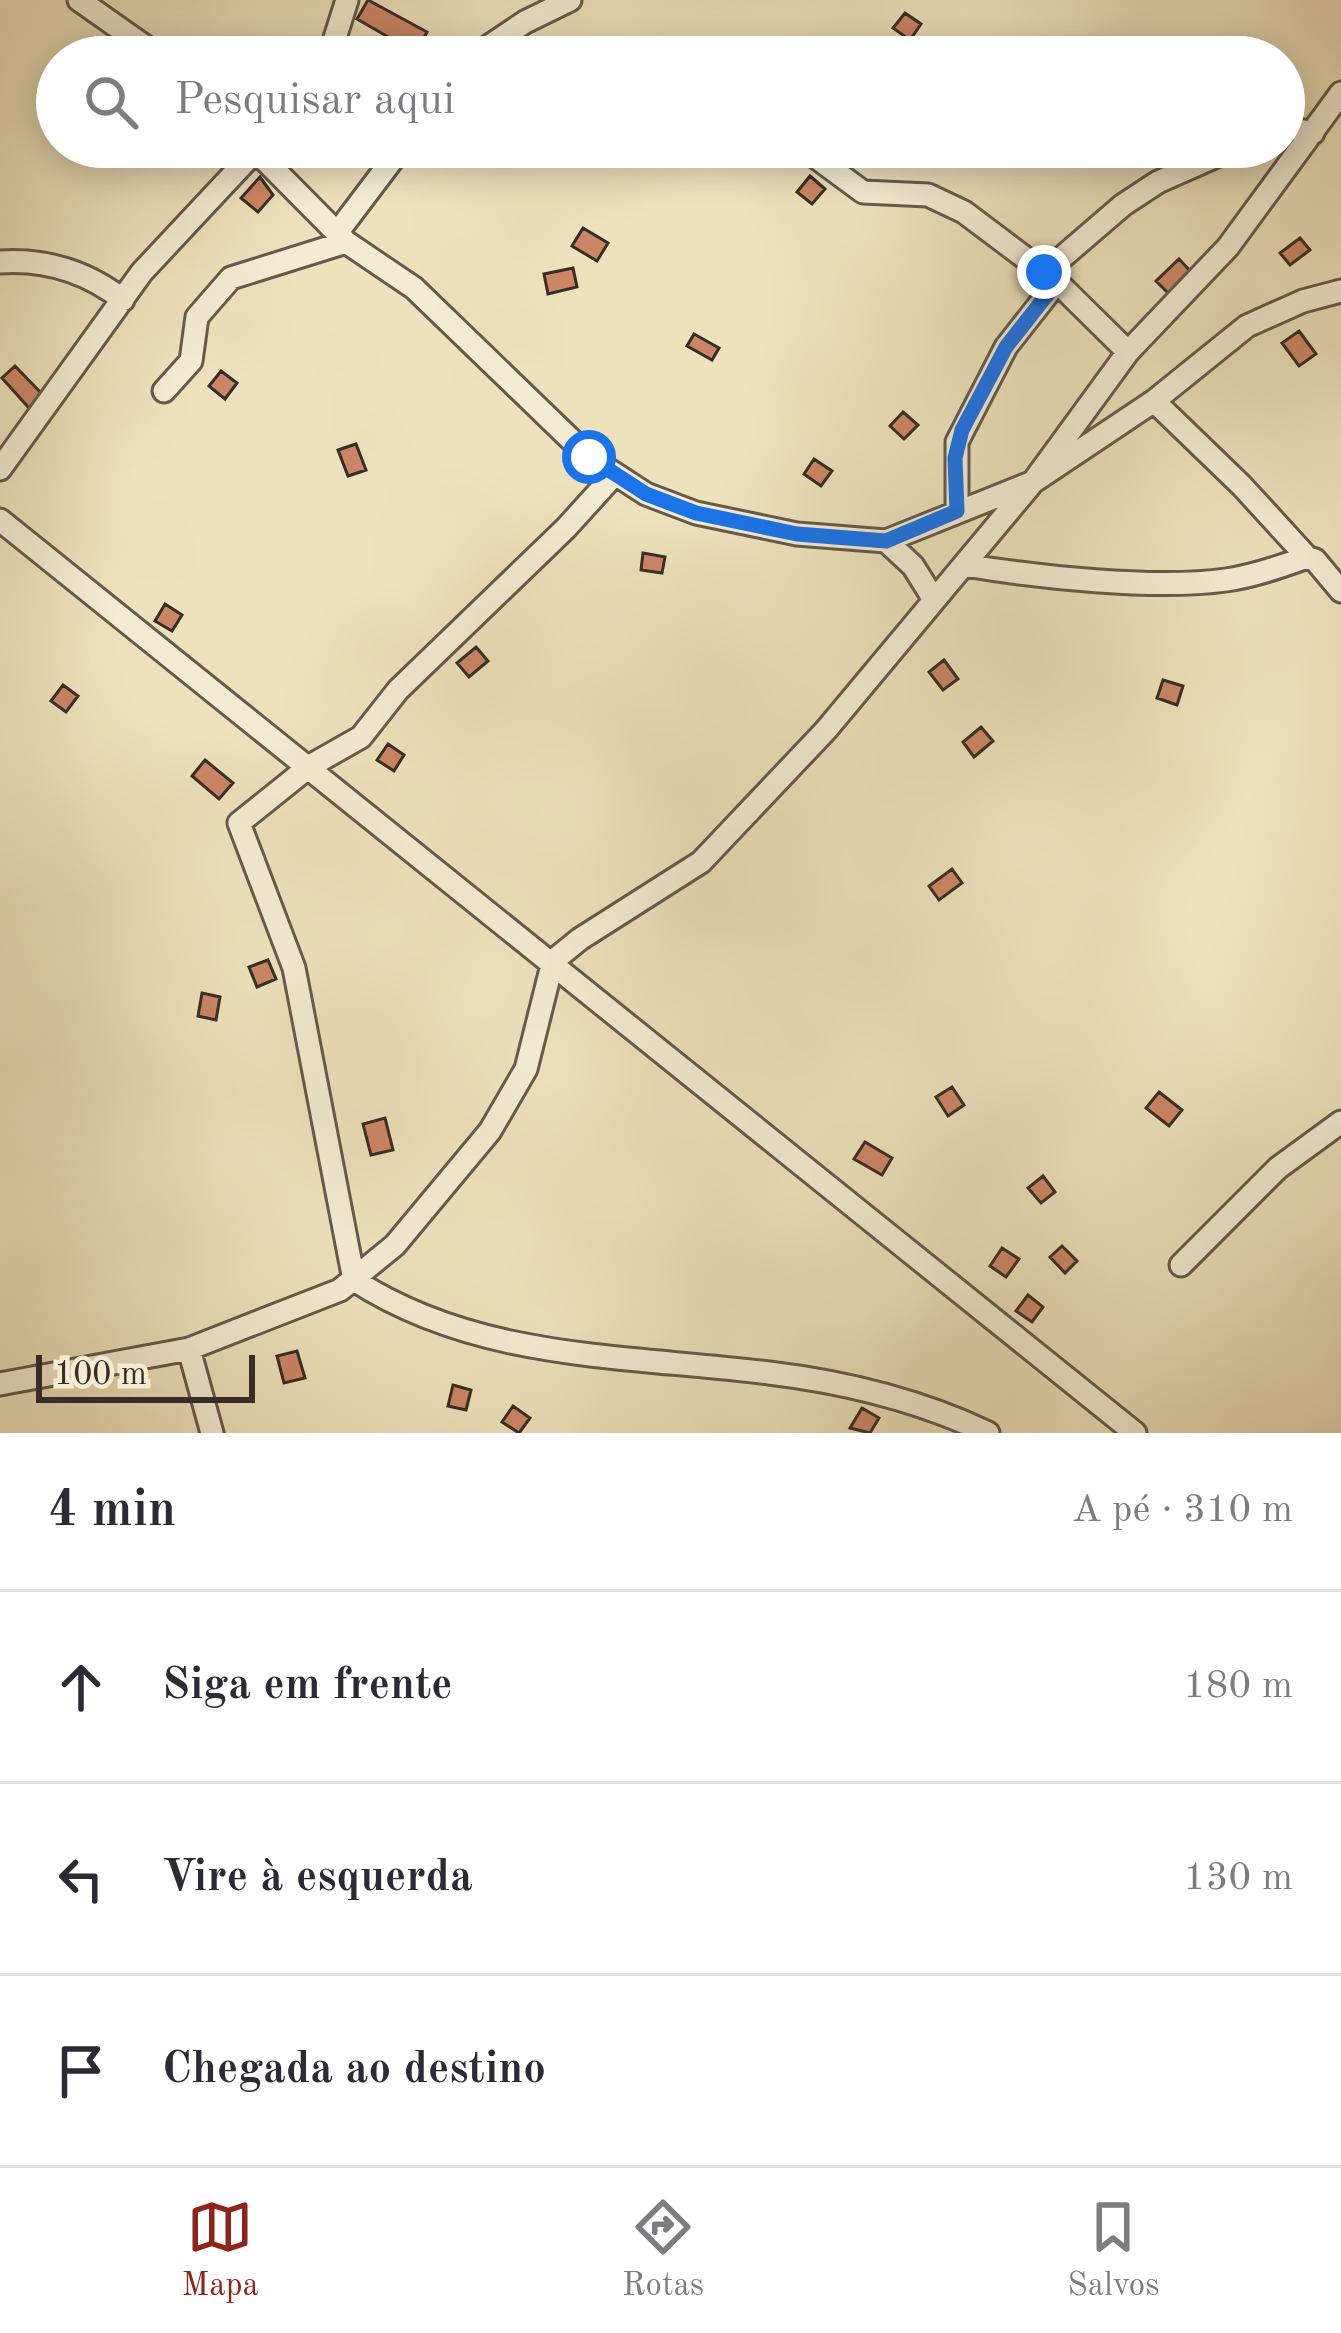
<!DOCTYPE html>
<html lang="pt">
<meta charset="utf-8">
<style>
:root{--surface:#fff;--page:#f7f7f7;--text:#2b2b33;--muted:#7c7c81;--line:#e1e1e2;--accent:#8f2418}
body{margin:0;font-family:"Old Standard TT",serif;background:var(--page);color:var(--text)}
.scale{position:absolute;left:36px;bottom:30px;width:219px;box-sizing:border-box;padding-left:12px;border:6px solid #382c27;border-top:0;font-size:33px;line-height:42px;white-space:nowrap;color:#382c27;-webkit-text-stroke:9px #f3ecd3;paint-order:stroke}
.stop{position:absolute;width:36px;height:36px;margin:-27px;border:9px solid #1a73e8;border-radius:50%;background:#fff}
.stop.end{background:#1a73e8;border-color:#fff;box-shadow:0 3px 12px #0008}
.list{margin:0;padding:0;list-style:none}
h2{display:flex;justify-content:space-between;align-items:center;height:156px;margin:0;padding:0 48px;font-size:51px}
h2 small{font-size:39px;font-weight:400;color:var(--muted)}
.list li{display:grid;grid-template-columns:78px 1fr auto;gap:36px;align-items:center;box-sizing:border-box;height:192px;padding:0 48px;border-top:3px solid var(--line)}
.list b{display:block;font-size:45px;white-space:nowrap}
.list em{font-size:39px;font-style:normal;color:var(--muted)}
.icon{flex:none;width:66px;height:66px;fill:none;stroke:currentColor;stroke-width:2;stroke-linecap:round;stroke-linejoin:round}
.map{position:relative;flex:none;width:1341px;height:1433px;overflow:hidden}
.search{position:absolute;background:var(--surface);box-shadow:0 6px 30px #0003;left:36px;right:36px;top:36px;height:132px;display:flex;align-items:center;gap:30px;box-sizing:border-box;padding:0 42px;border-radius:66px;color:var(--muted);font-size:45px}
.sheet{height:732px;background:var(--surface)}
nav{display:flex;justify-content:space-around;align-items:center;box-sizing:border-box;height:168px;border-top:3px solid var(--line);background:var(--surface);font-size:33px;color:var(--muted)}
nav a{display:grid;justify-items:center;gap:6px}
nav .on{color:var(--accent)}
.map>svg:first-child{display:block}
.building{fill:#cc8666;stroke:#382c27;stroke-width:3}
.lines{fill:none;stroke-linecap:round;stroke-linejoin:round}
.minor-casing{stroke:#655a4c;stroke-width:27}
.minor{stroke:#f3ecd3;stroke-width:21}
.route{stroke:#1a73e8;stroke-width:15}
</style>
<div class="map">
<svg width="1341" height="1433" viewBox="0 0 1341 1433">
<rect width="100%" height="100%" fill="#ede2bc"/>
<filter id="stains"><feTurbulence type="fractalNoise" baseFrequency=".00167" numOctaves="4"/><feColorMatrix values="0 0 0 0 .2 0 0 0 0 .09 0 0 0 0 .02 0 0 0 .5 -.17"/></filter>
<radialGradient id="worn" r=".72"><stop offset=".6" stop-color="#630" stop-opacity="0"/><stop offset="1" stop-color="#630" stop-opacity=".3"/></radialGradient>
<path class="building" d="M368 0 427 32 416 53 357 19Z
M905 13 921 24 910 40 893 28Z
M810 176 825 189 812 204 797 192Z
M260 177 273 195 258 212 241 198Z
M583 228 608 243 597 261 572 246Z
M1300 238 1310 250 1290 265 1280 253Z
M1179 259 1194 275 1172 297 1156 281Z
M573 268 577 287 548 294 544 274Z
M1299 331 1316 354 1299 366 1282 343Z
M694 334 719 348 712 360 687 346Z
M15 366 43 395 29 408 2 378Z
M221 371 237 383 225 399 209 386Z
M903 412 918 425 904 439 890 426Z
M356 444 366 470 348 476 338 450Z
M814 459 832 471 821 486 804 474Z
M643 553 665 557 662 573 641 570Z
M165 604 182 615 172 631 155 621Z
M476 647 488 661 469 677 457 663Z
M944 660 958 679 943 690 929 672Z
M1163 680 1183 686 1177 705 1157 698Z
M63 685 78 696 66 712 51 701Z
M981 727 993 741 974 757 963 742Z
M388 744 404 755 394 771 377 760Z
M205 760 233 783 219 799 192 776Z
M952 869 962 883 939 900 929 886Z
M268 960 276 979 257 987 249 967Z
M202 993 220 997 216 1020 198 1016Z
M952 1087 964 1105 948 1116 936 1097Z
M1159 1092 1182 1110 1169 1126 1146 1108Z
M385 1118 393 1150 371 1155 363 1124Z
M865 1142 892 1158 882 1175 854 1159Z
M1043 1176 1055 1192 1041 1203 1028 1188Z
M1062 1246 1077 1261 1065 1273 1050 1257Z
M1002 1248 1019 1259 1006 1277 990 1266Z
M1028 1295 1043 1307 1032 1322 1016 1311Z
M297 1351 305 1378 284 1383 277 1356Z
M453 1385 471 1390 466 1410 448 1406Z
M513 1406 530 1418 519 1433 502 1422Z
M862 1408 879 1418 870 1433 850 1428Z"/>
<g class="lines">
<g class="minor-casing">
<path id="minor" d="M79 0 160 57
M329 57 347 0
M473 57 525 22 570 0
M1284 127 1313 133
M252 147 346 242 414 288 589 457 646 494 696 513 797 534 886 541 1033 482 1154 401 1247 326 1303 301 1341 291
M802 147 863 192 928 195 964 212 1057 282 1128 352
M337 233 402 147
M0 262C46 259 86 271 123 300
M1044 273 1123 205 1158 182 1237 147
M164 391 191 361 197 317 231 278 346 242
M1154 401 1242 486 1307 557 1315 560 1341 591
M0 469 142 272 259 147
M615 474 566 528 398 690 361 737 310 766 239 823 294 968 354 1280C479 1361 626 1355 769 1373 844 1382 919 1400 988 1433
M957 511V442L1006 347 1057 282
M0 520 1135 1433
M886 541 913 566 933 598
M965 565C1036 577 1155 590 1226 580 1254 576 1280 567 1307 557
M1181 1265 1278 1168 1341 1122
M189 1349 212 1433
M0 1384 189 1349 340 1290 395 1245 490 1131 526 1069 553 961 580 939 701 862 826 730 1033 482 1128 352 1228 247 1341 93"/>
</g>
<use href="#minor" class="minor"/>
</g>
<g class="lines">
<path class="route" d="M589 457 646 494 696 513 797 534 886 541 957 511 955 458 962 430 1006 347 1057 282 1044 272"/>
</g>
<rect width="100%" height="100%" filter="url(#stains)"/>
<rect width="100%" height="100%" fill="url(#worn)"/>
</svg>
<div class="scale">100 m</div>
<div class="stop" style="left:589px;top:457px"></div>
<div class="stop end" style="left:1044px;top:272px"></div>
<div class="search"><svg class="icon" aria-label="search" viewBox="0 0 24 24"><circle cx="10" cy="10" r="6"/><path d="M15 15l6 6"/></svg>Pesquisar aqui</div>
</div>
<section class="sheet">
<h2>4 min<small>A pé · 310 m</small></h2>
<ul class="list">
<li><svg class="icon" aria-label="ahead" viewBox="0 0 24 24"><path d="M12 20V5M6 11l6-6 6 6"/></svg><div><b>Siga em frente</b></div><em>180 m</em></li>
<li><svg class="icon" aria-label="left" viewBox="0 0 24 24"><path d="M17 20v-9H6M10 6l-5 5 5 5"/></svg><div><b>Vire à esquerda</b></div><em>130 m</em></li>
<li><svg class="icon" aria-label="arrive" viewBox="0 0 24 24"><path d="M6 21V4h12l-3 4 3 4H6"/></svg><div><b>Chegada ao destino</b></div></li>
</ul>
</section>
<nav>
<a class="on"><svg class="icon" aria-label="map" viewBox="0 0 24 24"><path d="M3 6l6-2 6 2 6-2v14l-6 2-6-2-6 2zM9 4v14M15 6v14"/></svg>Mapa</a>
<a><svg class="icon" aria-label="directions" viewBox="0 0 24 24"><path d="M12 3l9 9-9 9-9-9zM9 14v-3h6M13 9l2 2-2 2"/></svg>Rotas</a>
<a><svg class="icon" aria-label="saved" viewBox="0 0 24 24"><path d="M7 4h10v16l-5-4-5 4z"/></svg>Salvos</a>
</nav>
